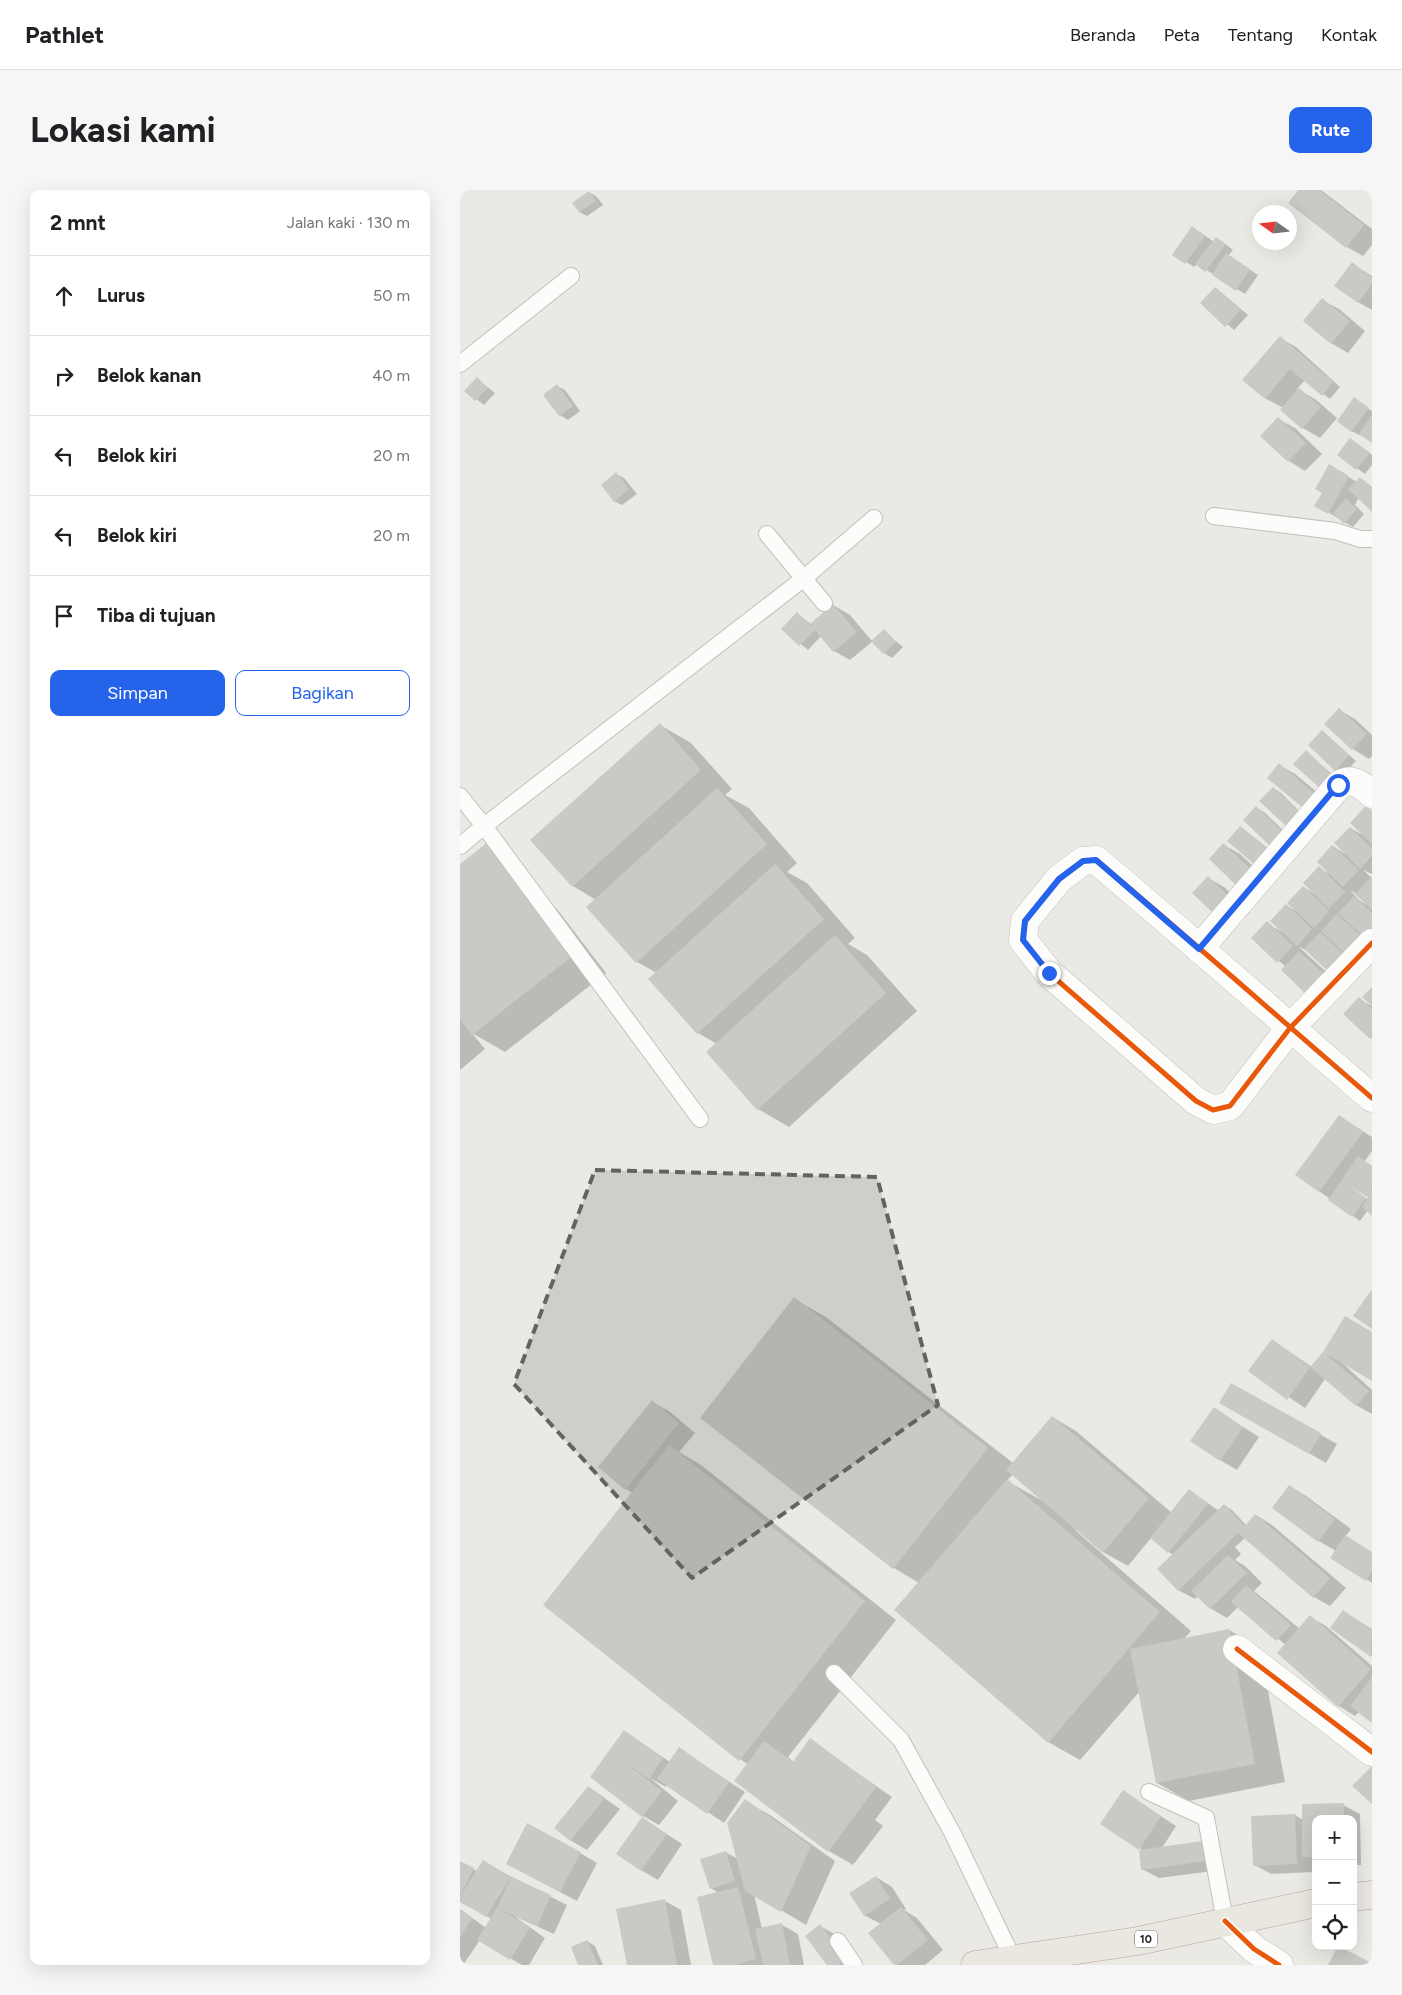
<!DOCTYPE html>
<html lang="id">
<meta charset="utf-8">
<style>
:root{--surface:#fff;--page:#f6f6f6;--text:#202124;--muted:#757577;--line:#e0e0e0;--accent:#2563eb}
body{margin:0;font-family:Figtree,sans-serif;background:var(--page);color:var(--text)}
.controls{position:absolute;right:15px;bottom:15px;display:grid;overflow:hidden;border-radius:10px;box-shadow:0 5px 20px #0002}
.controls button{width:45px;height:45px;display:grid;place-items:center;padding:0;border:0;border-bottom:1px solid var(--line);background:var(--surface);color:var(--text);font:25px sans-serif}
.compass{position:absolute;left:792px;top:15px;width:45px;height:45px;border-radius:50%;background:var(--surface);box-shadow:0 5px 20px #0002;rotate:284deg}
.stop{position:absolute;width:15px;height:15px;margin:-11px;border:4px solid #2563eb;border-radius:50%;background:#fff}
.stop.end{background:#2563eb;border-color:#fff;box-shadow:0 1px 5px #0008}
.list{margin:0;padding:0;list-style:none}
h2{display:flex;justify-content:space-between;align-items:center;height:65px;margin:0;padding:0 20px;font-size:21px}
h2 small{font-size:16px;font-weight:400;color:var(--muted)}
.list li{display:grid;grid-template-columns:32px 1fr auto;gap:15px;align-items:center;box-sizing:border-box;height:80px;padding:0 20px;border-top:1px solid var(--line)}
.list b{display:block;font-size:19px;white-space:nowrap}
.list em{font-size:16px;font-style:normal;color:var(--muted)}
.actions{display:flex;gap:10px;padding:15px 20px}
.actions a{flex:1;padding:11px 0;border:1px solid var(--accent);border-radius:10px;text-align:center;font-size:18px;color:var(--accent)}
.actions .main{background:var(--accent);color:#fff}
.icon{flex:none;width:28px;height:28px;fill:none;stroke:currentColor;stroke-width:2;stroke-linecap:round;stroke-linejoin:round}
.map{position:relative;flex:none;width:912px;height:1775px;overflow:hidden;border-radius:10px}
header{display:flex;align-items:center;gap:30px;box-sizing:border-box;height:70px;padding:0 25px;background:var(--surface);border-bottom:1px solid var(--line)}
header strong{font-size:24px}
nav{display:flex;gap:28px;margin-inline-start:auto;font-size:18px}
.intro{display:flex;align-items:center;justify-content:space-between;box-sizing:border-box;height:120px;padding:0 30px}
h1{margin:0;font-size:35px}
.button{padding:12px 22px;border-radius:10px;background:var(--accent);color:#fff;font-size:18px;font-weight:700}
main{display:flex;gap:30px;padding:0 30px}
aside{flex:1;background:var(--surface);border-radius:10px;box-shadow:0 5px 20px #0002}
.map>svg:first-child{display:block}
.shadow{fill:#0003;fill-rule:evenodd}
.building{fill:#cac9c5}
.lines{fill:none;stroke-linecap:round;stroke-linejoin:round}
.service-casing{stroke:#c1c0be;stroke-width:18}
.minor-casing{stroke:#c1c0be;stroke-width:29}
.trunk-casing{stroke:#bba0a1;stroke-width:29}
.service{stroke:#fcfcfb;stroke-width:16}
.minor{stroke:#fcfcfb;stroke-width:28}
.trunk{stroke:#eae6e0;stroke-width:28}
.cycleway-casing{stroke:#fff;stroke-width:8}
.cycleway{stroke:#e8590c;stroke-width:5}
.route{stroke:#2563eb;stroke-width:6}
.marked{fill:#636361;fill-opacity:0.2;stroke:#636361;stroke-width:4;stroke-dasharray:10 6;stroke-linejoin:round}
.labels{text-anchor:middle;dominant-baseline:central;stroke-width:5;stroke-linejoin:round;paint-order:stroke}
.shield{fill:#fff;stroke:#5f5f5f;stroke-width:1}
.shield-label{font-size:11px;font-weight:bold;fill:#1b1b1b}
</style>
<header>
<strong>Pathlet</strong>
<nav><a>Beranda</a><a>Peta</a><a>Tentang</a><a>Kontak</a></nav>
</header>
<div class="intro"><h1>Lokasi kami</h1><a class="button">Rute</a></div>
<main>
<aside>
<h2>2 mnt<small>Jalan kaki · 130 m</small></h2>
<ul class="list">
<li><svg class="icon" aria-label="ahead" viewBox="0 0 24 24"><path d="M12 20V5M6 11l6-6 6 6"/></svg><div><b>Lurus</b></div><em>50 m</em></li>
<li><svg class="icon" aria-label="right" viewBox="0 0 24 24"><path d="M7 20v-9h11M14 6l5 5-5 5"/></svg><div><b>Belok kanan</b></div><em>40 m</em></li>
<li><svg class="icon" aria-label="left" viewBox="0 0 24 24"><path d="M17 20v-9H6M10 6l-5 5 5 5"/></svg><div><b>Belok kiri</b></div><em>20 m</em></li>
<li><svg class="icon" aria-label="left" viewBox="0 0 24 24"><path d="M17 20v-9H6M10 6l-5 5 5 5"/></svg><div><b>Belok kiri</b></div><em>20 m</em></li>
<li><svg class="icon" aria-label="arrive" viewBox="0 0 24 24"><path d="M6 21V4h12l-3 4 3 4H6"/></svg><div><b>Tiba di tujuan</b></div></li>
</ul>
<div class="actions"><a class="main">Simpan</a><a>Bagikan</a></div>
</aside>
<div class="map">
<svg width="912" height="1775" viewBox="0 0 912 1775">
<rect width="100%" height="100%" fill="#eae9e4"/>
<path class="shadow" d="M840 0H861L912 39V55L903 66 887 57Z
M129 2 137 7 143 15 127 26 119 22Z
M740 42 754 52 764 53 773 60 768 66 798 85 785 104 737 74 734 77 714 64Z
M892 74 912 86V120L898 112Z
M756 98 788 125 774 140 742 113Z
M862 110 879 119 905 141 888 163 871 153Z
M820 148 836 157 880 197 870 209 845 190 837 199 855 209 877 228 860 248 843 238 822 220 823 218 805 208Z
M17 189 35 203 24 215 6 201Z
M97 196 105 200 120 221 108 230 100 225 85 205Z
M902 214 912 221V251L891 241Z
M818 229 835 238 862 264 845 281 829 271 802 246Z
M891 249 912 265V275L905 284 879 265Z
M869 276 897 292 900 288 912 297V320L899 307 895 315 904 324 893 337 856 315 864 303Z
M156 284 164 288 177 304 162 315 154 311Z
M373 415 390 425 412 451 424 441 443 457 432 468 424 463 413 451 390 470 374 461 361 446 348 460 323 439 337 424 351 434Z
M879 520 895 529 912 545V566L909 569 893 559 865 534Z
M200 535 231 553 272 599 265 605 289 618 337 673 327 682 347 693 395 748 388 754 407 765 457 821 329 937 298 919 257 854 238 843 197 783 177 772 136 710 113 696 72 650Z
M862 541 896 571 883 585 875 580Z
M846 562 879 590 869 602Z
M819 575 835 584 870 613 843 616 808 588Z
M813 598 821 603 846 628 827 635Z
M797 618 804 622 830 647 819 659Z
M907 618 912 621V684L903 680 912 688V767L848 761 839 757 883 797 826 777 792 748 807 733 822 742 826 715 836 721 843 697 853 703 859 678 870 684 873 656 885 664 890 638 905 646ZM890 700 898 705 907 715 899 710Z
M781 637 815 664 804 678Z
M764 655 780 664 808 690 795 704Z
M0 676 97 719 146 783 45 862 12 843 25 859 0 880Z
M748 688 764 697 790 722 775 737Z
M899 809 912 816V849L911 848Z
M879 926 912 947V961L904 972 912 976V1024L908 1020 900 1031 859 1001ZM892 996 910 1007 908 1010 891 997Z
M334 1109 366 1127 553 1273 592 1227 616 1241 712 1323 729 1300 759 1321 764 1315 772 1320 787 1336 796 1325 812 1335 886 1398 870 1416 854 1407 785 1348 775 1357 781 1364 775 1370 785 1376 802 1393 794 1401 840 1439 850 1427 866 1436 912 1476V1531L899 1522 895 1526 879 1516 819 1463 826 1455 778 1417 767 1428 750 1418 738 1406 735 1409 718 1400 713 1365 691 1348 668 1376 643 1362 616 1339 615 1340 731 1441 724 1449 769 1440 800 1458 825 1592 729 1611 697 1593 680 1501 620 1570 588 1552 459 1393 434 1378 242 1228ZM553 1284 582 1309 581 1310 547 1291Z
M812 1150 852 1177 864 1163 879 1170 912 1200V1224L896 1215 865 1189 845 1218 790 1181Z
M771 1194 877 1254 866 1273 761 1213Z
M192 1212 209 1221 235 1243 219 1262 241 1275 436 1430 328 1567 334 1572 350 1550 432 1607 415 1630 423 1636 393 1675 369 1661 303 1612 288 1575 85 1415 173 1303 166 1299Z
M755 1219 799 1247 777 1280 760 1270Z
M830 1296 846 1306 891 1339 885 1347 912 1363V1393L872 1368 876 1361 859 1351Z
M883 1421 912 1439V1466L872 1438Z
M164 1541 210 1572 219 1559 285 1602 264 1633 207 1595 206 1597 190 1588 218 1611 199 1635 183 1626 132 1587Z
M129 1597 160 1619 127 1660 110 1650Z
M285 1611 310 1625 375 1671 346 1735 294 1704 302 1739 322 1735 338 1744 344 1775H255L258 1703 251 1698 265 1662 278 1669Z
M679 1612 716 1636 702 1658 742 1652 761 1680 699 1688 682 1679Z
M883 1615 900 1624 901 1675H893V1629H856V1673L853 1672V1682L811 1684 795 1675 835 1625 843 1630Z
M182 1628 222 1654 198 1690 181 1680Z
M120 1663 137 1673 117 1711 64 1683Z
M0 1673 17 1681H40L107 1715 94 1744 54 1726 85 1748 69 1775H62L20 1750 3 1775H0V1719L26 1738 32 1729 0 1712Z
M416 1687 432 1697 446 1719 444 1720 457 1728 483 1760 465 1775H435L421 1734 404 1725Z
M205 1711 221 1720 231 1775H168Z
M360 1736 376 1745 399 1775H369Z
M127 1751 135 1756 143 1775H119Z"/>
<path class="building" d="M838 0H859L904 35 886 58 828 13Z
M129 1 136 11 119 22 112 13Z
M732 36 745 46 725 74 712 65Z
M756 47 766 54 745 82 735 74Z
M766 63 790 79 776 101 752 85Z
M892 72 912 88V94L898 113 874 96Z
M755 97 781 120 765 137 740 113Z
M862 108 890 131 871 154 843 131Z
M820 146 873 192 862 206 830 179 805 209 782 190Z
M17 187 28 198 15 211 4 201Z
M97 194 113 216 99 226 83 205Z
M839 198 861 217 842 239 820 220Z
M894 207 909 218 891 242 877 231Z
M911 226 912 227V253L899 244Z
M818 227 846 253 828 272 800 246Z
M890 248 910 263 896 280 877 265Z
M869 274 889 286 868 324 854 316 862 303 855 299Z
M156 282 169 299 154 312 141 295Z
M900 287 912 298V322L888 299Z
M886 308 897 319 884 334 873 323Z
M373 414 397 442 373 462 355 440 339 456 321 439 337 422 355 440 350 434Z
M424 439 436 452 423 464 411 451Z
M879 518 907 544 892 560 864 534Z
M200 533 241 580 112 697 70 650Z
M862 540 889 565 875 581 848 555Z
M846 560 872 585 860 598 833 574Z
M819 573 854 603 842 617 807 588Z
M813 597 839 622 826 636 799 611Z
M257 598 307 654 176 773 126 717Z
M796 616 823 642 810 656 783 630Z
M906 616 912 621V654L890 633Z
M780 636 808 659 795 675 767 651Z
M890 637 912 658V666L900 679 874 653Z
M29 651 115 764 12 845 0 829V674Z
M763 653 792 680 777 696 749 669Z
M872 655 899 680 883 697 857 672Z
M315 674 364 729 237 844 188 789Z
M859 676 885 702 869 719 843 693Z
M748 686 774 712 758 728 732 703Z
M911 687 912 688V720L895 704Z
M843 696 869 721 854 738 827 713Z
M894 706 912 723V740L905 748 878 723Z
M826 714 852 739 837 756 810 731Z
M877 724 904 749 888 766 861 741Z
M807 731 833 756 817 773 791 748Z
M860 742 887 767 871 784 844 759Z
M375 745 426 803 297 920 246 862Z
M839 761 867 787 849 807 821 780Z
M912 797V816L902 807Z
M899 807 912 819V847L910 849 883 824Z
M879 925 903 942 859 1002 835 985Z
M898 966 912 976V999L907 1007 887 994 906 1008 892 1027 868 1010Z
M912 1000V1026L902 1017Z
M912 1099V1139L893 1126Z
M334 1107 528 1258 433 1379 240 1228Z
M885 1126 912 1142V1191L863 1162Z
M812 1149 850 1177 863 1162 909 1201 896 1216 850 1177 827 1210 788 1181Z
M771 1193 861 1243 849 1264 759 1213Z
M192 1210 219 1233 165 1300 138 1277Z
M754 1217 783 1237 760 1271 730 1251Z
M592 1226 689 1308 643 1363 546 1280Z
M209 1255 405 1411 279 1571 83 1415Z
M547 1289 700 1422 588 1553 434 1420Z
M829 1295 875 1329 858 1352 812 1318Z
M729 1299 748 1314 708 1363 690 1348Z
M764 1314 785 1336 795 1324 870 1388 853 1408 778 1343 784 1337 718 1401 697 1379Z
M885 1345 912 1362V1381L906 1391 870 1368Z
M768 1365 787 1383 750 1419 731 1401Z
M786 1395 831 1435 816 1451 771 1412Z
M883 1420 912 1440 911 1467 870 1438Z
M850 1425 911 1479 878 1517 817 1463Z
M769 1439 795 1574 696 1593 670 1459Z
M912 1487V1533L890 1516Z
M164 1540 203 1568 189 1589 163 1571 202 1601 182 1627 130 1587Z
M350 1548 416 1597 368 1662 274 1591 304 1551 333 1572Z
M219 1557 269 1592 247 1624 197 1589Z
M912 1576V1614L892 1596Z
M128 1596 144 1609 110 1651 94 1638Z
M663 1600 701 1626 679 1660 640 1634Z
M285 1609 351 1656 321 1722 285 1701 267 1633Z
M884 1613V1629H856V1667H842V1614Z
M835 1624 837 1674 793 1676 791 1626Z
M182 1627 207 1644 181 1681 156 1664Z
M67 1633 121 1662 100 1702 46 1674Z
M743 1651 745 1671 681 1680 679 1660Z
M266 1661 275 1691 250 1699 240 1669Z
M23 1670 51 1687 91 1705 77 1736 37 1718 51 1687 26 1727 0 1711V1707Z
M0 1671 14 1678 0 1706Z
M416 1686 430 1709 404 1726 389 1703Z
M278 1697 296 1769 274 1775H253L237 1707Z
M205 1709 217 1775H167L156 1719Z
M441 1717 468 1750 437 1775H434L408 1743Z
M37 1718 70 1737 50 1770 17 1750Z
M0 1720 12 1729 0 1747Z
M322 1733 330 1775H303L295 1739Z
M360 1734 387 1769 379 1775H367L345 1746Z
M127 1750 138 1775H118L111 1757Z
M878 1756 912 1773V1775H868Z"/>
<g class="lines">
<g class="service-casing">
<path id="service" d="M0 174 111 86
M754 326 875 341 900 349H912
M307 344 364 413
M0 606 24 636 0 656
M240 929 24 636 343 389 414 328
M374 1483 441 1550 493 1644 553 1769
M689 1602 746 1628 765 1731
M378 1751 394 1775"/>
</g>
<g class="minor-casing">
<path id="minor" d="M912 753 830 838 770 916 753 920 736 911 589 783 563 750 565 731 599 689 623 671 636 670C729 748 820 829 912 908
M739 759 879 595C891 586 902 595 912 604
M777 1459 912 1562
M765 1731 794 1759 819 1775"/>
</g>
<g class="trunk-casing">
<path id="trunk" d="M893 1707 912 1705
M515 1775 678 1751 856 1713"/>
</g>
<use href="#service" class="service"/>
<use href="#minor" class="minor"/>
<use href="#trunk" class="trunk"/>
<g class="cycleway-casing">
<path id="cycleway" d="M912 753 830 838 770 916 753 920 736 911 589 783 563 750 565 731 599 689 623 671 636 670C729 748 820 829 912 908
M777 1459 912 1562
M765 1731 794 1759 819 1775"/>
</g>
<use href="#cycleway" class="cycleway"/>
</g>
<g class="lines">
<path class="route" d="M589 783 563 750 565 731 599 689 623 671 636 670 739 759 878 595"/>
</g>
<path class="marked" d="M135 980 417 987 478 1215 232 1388 54 1194Z"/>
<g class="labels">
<rect class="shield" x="675" y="1740.5" width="22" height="17" rx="4"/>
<g class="shield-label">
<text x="686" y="1749">10</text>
</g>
</g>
</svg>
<div class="controls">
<button>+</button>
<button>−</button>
<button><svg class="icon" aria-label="locate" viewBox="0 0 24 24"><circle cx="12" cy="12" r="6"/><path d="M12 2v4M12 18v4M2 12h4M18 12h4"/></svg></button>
</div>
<svg class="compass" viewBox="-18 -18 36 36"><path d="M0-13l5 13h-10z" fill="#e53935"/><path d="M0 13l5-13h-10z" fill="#757577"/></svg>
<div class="stop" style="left:878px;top:595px"></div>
<div class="stop end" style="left:589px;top:783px"></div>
</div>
</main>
